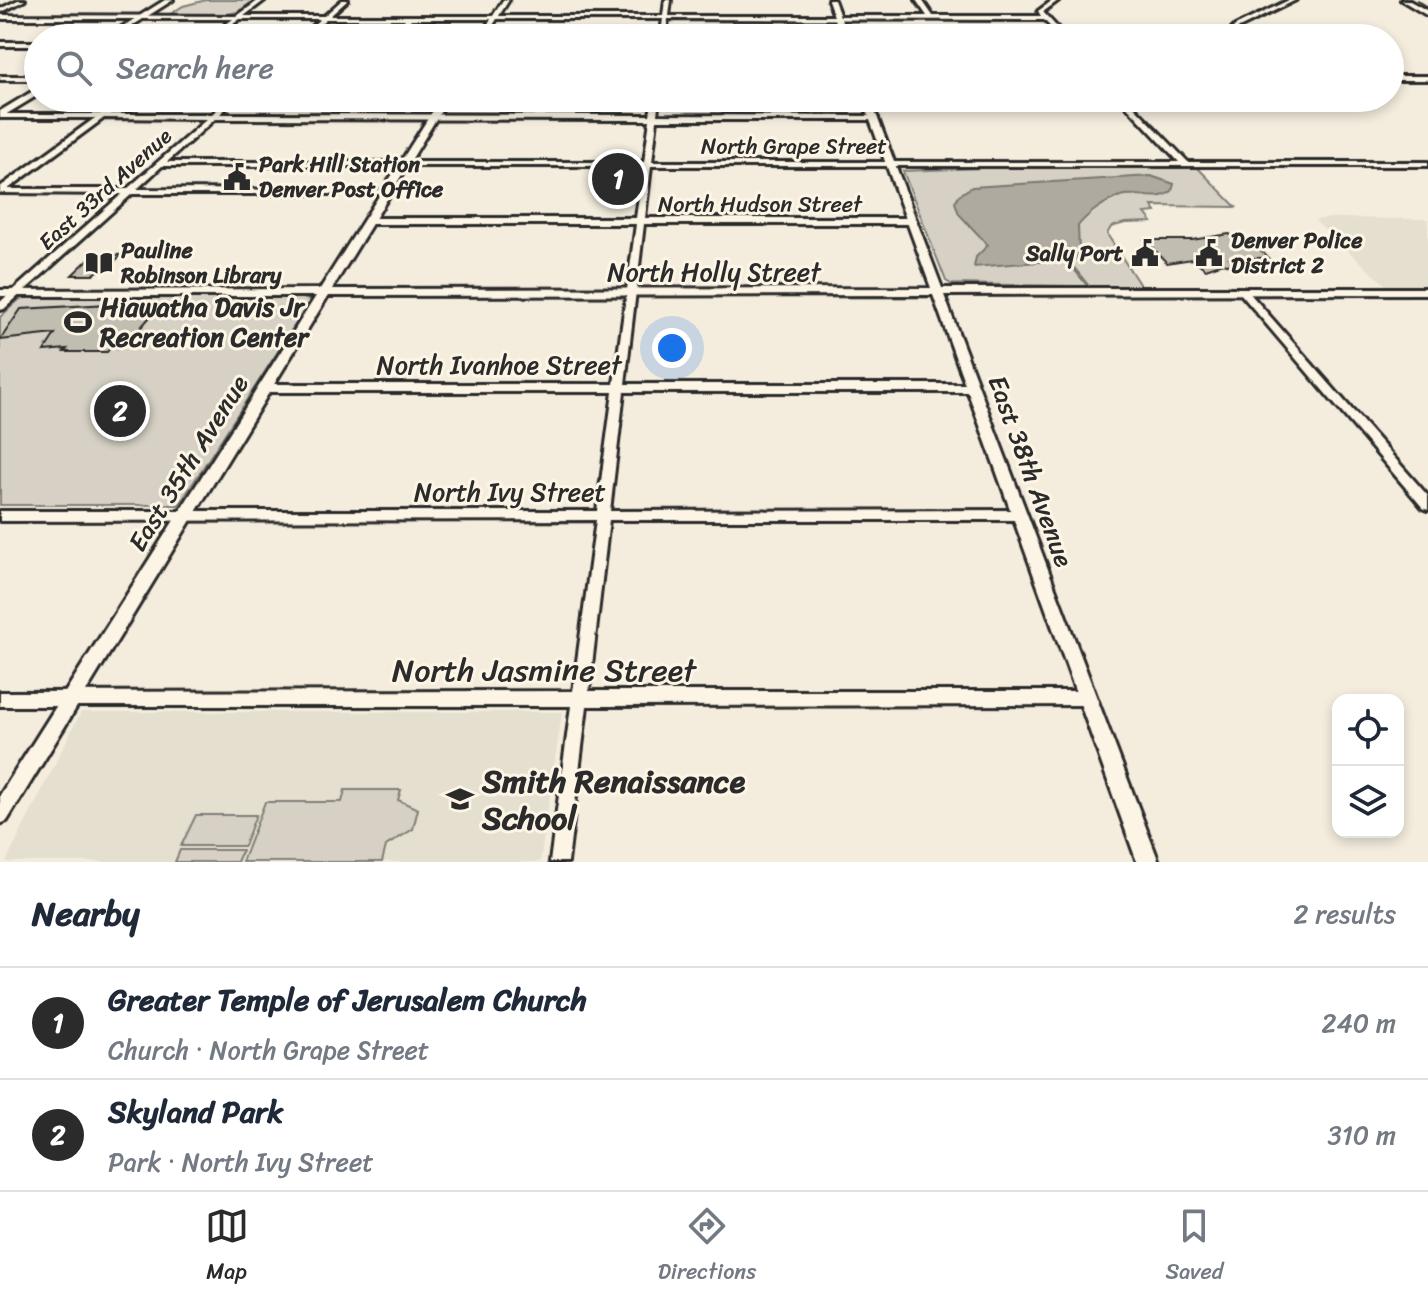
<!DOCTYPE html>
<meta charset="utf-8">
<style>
:root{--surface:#fff;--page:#f6f6f7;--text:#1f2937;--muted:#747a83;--line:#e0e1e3;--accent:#2b2b2b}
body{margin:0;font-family:Sriracha,sans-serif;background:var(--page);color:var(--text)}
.controls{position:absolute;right:24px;bottom:24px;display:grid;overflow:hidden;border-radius:16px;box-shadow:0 4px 12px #0003}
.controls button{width:72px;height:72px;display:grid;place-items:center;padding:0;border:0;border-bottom:2px solid var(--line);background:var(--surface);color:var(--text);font:40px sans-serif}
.you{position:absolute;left:672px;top:348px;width:28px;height:28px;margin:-20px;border:6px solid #fff;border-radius:50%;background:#1a73e8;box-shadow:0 0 0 12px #1a73e833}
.badge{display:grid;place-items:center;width:52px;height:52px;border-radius:50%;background:var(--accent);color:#fff;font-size:26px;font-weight:700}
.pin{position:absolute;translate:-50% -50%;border:4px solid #fff;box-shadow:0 2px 8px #0006}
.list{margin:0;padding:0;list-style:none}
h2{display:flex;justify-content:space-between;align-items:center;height:104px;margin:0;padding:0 32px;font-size:34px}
h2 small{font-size:26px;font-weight:400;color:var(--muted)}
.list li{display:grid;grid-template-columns:52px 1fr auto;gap:24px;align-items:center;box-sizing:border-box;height:112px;padding:0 32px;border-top:2px solid var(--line)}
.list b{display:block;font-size:30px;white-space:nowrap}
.list p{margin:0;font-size:26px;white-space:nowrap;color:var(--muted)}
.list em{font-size:26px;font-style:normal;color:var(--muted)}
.icon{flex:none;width:44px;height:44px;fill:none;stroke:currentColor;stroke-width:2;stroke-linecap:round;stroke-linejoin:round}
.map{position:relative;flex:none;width:1428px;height:862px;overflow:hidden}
.search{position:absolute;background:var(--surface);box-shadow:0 4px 12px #0003;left:24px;right:24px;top:24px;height:88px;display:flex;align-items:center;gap:20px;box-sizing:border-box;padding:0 28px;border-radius:44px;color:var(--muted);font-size:30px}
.sheet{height:328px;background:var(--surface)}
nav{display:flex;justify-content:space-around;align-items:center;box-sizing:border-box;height:112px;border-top:2px solid var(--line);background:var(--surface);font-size:22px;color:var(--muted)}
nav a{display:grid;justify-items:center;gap:4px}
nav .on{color:var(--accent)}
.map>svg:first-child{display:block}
.built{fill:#e5dfd0}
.green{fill:#d6d1c4;stroke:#807e78;stroke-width:2}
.water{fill:#afaaa0;stroke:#7a7771;stroke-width:2}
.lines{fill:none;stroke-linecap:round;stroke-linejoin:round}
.stream{stroke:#7a7771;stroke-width:3}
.building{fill:#c2bdb1;stroke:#2b2b2b;stroke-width:2}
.minor-casing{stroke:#2b2b2b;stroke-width:6}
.tertiary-casing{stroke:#2b2b2b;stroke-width:6}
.secondary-casing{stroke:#2b2b2b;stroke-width:6}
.minor{fill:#fcf5e5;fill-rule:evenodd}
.tertiary{fill:#fcf5e5;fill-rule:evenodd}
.secondary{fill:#fcf5e5;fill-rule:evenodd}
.rail{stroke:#2b2b2b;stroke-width:2}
.labels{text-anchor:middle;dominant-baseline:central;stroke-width:6;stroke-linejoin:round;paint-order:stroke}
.far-street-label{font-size:22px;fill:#2b2b2b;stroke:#fcf5e5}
.far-poi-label{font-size:22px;font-weight:bold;fill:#2b2b2b;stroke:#fcf5e5;text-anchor:start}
.street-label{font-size:26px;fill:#2b2b2b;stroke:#fcf5e5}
.poi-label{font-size:26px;font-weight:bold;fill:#2b2b2b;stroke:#fcf5e5;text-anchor:start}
.near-street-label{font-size:32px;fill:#2b2b2b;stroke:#fcf5e5}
.near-poi-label{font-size:32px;font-weight:bold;fill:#2b2b2b;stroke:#fcf5e5;text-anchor:start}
</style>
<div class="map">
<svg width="1428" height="862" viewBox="0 0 1428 862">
<rect width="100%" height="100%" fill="#f4edde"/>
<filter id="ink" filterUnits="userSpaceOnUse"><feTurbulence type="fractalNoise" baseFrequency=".0125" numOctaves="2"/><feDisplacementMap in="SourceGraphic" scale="16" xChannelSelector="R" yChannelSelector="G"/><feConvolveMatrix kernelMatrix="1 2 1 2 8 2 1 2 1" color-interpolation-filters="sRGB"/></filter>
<g filter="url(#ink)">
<path class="built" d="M1331 218 1428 219V287H1388L1314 220Z
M81 712H562L540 862H6Z"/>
<path class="green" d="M206 0H255L237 12 228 14 169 15 183 6Z
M981 168H1198L1236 207 1152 206 1156 212 1145 213 1152 222 1125 223 1111 227 1107 234 1141 287 951 284 946 281 903 171Z
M28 297H306L305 299 311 300 179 505H0V317L20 299Z
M345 790H401L398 800 418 809 413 829 386 846 382 862H242L265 802H342Z
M196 815H256L244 846H181Z
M180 850H242L237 862H175Z"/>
<path class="water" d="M1151 176 1174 184 1172 191C1158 203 1137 191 1121 196 1106 201 1088 213 1078 226L1079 251 1076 259 974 267 976 257 988 245 959 214 955 202 959 195 972 187Z"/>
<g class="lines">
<path class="stream" d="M1064 256 1089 287"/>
</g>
<path class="building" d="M1229 234 1242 240H1252L1268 258H1230L1245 269 1223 263 1206 269 1192 259 1167 263 1145 240H1192Z
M95 253 121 255 105 271H98L93 275H72Z
M128 303 121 310H156L123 348H110L107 352H64L67 349 44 351 55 334 0 340 21 309Z"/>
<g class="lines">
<g class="minor-casing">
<path id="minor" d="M18 0H25L0 13V9Z
M259 0H265L244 16H324L342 0H348L330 16H663L665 0H671L669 16H927L916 0H922L933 16H1041L1038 11 1053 0H1059L1043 12 1067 38H1061L1044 20 668 19 666 38H660L663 19H411L395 38H389L405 19H326L304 38H298L320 19H240L214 38H207L233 19H0V15L237 16Z
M1289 0H1296L1239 28 1235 32 1238 38H1232L1229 32 1235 26Z
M0 42H38V46H0Z
M0 76H38V80H0Z
M1390 76H1428V80H1390Z
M123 98H130L109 114H212L230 98H237L220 114 650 115 653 98H659L657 115 874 116 878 118 874 120H657L652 162H1179L1119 98H1126L1188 162H1428V166H651L645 218H912L916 221 912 224H644L625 384H973L979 388 973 392H624L610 511 1020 510 1025 512 1027 515 1025 518 1020 520H609L589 691H1088L1094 693 1096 698 1094 703 1088 705 587 706 568 862H550L571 706H0V692L573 691 596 520 0 521V511H597L613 392H265L259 388 265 384H614L636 224H369L365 221 369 218H636L643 166H162L137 189 387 190 391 192 387 194H132L4 309 0 310V302L122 194 0 193V187L95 118H0V114H100ZM104 118 207 119 127 189H8ZM215 119 650 120 644 162H167Z
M1243 288 1246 289 1428 496V510L1423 508 1240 293 1238 291Z"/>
</g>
<g class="tertiary-casing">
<path id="tertiary" d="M503 0H509L485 38H479Z
M828 0H834L848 38H842Z
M1401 0H1408L1428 11V16Z
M441 98H449L332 289 931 288 862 98H870L942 288H1428V294L944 295 1159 862H1137L933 295 328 296 7 821 0 824V795L316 296H0V290L320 289Z"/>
</g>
<g class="secondary-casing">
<path id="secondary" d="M165 0H173L113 38H104Z
M38 88V95L0 118V111Z"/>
</g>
<use href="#minor" class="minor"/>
<use href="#tertiary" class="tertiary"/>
<use href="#secondary" class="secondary"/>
<path class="rail" d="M1417 0 1428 7"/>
</g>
</g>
<defs>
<g id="civic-bare" transform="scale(2.16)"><path d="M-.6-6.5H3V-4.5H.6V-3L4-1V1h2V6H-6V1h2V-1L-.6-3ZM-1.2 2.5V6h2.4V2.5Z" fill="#2b2b2b" stroke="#fcf5e5" stroke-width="2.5" paint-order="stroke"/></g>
<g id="library-bare" transform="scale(2.16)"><path d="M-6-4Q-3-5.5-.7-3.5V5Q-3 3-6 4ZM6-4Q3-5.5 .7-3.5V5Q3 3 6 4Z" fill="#2b2b2b" stroke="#fcf5e5" stroke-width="2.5" paint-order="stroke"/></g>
<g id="stadium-bare" transform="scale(2.16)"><path d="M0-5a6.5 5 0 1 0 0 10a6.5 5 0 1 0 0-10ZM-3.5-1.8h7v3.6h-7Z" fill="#2b2b2b" stroke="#fcf5e5" stroke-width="2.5" paint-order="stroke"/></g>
<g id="school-bare" transform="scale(2.16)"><path d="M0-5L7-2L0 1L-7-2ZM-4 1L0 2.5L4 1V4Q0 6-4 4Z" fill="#2b2b2b" stroke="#fcf5e5" stroke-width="2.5" paint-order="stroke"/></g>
</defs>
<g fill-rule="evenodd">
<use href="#civic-bare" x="237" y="177"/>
<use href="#civic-bare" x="1145" y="253"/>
<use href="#civic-bare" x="1209" y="253"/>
<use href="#library-bare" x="99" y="263"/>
<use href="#stadium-bare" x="78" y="322"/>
<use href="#school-bare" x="460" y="799"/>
</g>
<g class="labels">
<g class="far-street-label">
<text x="794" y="146">North Grape Street</text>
<text transform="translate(105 189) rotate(-42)">East 33rd Avenue</text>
<text x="760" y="204">North Hudson Street</text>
</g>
<g class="far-poi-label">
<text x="259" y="164">Park Hill Station<tspan x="259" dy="25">Denver Post Office</tspan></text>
<text x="1231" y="240">Denver Police<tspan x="1231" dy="25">District 2</tspan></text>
<text x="121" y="250">Pauline<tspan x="121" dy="25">Robinson Library</tspan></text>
<text x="1123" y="253" text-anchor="end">Sally Port</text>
</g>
<g class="street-label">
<text x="714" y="272">North Holly Street</text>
<text x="499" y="365">North Ivanhoe Street</text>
<text transform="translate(188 463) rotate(-58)">East 35th Avenue</text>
<text transform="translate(1031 471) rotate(70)">East 38th Avenue</text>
<text x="510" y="492">North Ivy Street</text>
</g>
<g class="poi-label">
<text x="100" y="307">Hiawatha Davis Jr<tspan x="100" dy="30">Recreation Center</tspan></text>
</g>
<g class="near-street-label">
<text x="544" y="670">North Jasmine Street</text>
</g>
<g class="near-poi-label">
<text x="482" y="781">Smith Renaissance<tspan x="482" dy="37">School</tspan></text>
</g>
</g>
</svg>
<div class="controls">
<button><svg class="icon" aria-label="locate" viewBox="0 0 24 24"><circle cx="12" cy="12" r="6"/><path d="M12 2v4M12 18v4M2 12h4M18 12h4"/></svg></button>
<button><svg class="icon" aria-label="layers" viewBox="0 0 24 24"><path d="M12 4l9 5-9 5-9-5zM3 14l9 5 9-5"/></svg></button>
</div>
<div class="you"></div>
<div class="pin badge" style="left:618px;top:179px">1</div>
<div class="pin badge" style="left:120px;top:411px">2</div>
<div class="search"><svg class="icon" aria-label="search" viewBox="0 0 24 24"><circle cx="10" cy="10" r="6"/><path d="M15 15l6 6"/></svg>Search here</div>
</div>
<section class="sheet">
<h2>Nearby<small>2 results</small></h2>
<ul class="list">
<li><span class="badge">1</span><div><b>Greater Temple of Jerusalem Church</b><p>Church · North Grape Street</p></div><em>240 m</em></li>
<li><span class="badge">2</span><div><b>Skyland Park</b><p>Park · North Ivy Street</p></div><em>310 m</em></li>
</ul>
</section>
<nav>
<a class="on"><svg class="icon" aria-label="map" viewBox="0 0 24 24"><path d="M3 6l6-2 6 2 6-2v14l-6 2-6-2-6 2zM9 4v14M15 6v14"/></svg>Map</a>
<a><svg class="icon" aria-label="directions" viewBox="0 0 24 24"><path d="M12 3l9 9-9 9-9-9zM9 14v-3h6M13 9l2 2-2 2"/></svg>Directions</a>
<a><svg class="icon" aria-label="saved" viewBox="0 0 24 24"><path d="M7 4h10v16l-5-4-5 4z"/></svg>Saved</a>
</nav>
